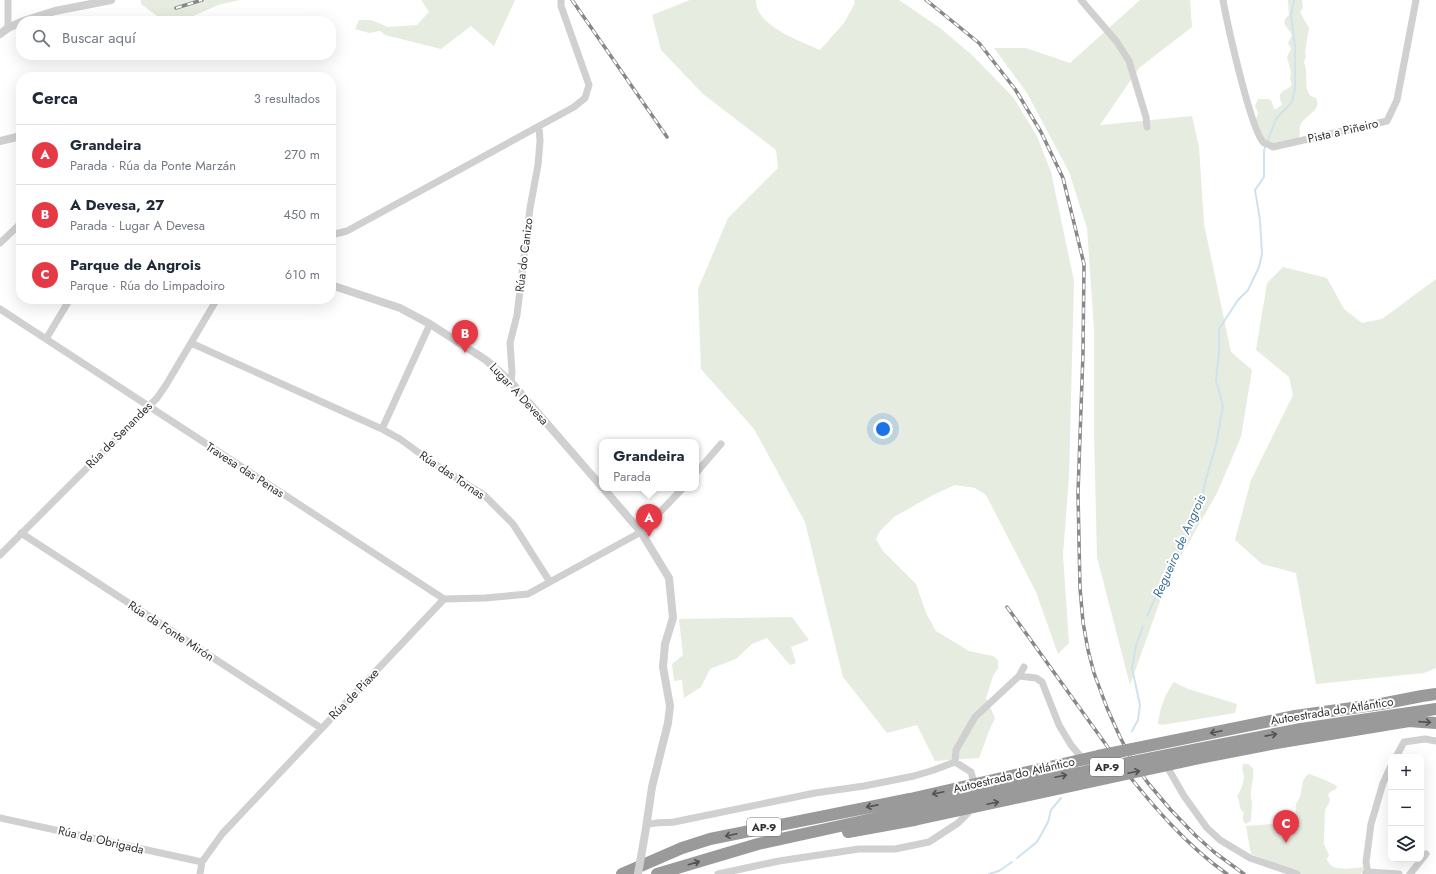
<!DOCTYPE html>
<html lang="es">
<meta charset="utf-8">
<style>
:root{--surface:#fff;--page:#f6f6f7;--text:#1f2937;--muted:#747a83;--line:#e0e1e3;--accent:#e63946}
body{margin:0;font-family:Jost,sans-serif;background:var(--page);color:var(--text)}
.controls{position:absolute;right:12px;bottom:12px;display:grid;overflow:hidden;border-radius:8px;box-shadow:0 4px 16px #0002}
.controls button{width:36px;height:36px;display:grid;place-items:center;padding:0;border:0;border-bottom:1px solid var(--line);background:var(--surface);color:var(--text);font:20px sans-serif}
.you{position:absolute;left:883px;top:429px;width:14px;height:14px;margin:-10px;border:3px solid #fff;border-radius:50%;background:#1a73e8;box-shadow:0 0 0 6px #1a73e833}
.badge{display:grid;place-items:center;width:26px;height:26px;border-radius:50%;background:var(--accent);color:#fff;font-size:13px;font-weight:700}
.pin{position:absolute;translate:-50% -33px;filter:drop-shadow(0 1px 2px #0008)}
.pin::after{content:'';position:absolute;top:21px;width:14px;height:12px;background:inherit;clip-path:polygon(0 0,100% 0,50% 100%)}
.popup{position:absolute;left:599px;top:439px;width:100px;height:52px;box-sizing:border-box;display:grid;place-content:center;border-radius:8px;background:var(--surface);filter:drop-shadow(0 1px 3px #0005);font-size:13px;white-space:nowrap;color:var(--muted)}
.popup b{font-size:15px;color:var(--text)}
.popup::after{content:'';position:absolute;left:50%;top:100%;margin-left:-8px;border:8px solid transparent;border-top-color:var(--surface)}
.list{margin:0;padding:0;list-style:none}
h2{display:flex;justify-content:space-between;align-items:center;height:52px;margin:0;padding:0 16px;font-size:17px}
h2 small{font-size:13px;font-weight:400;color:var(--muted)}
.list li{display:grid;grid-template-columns:26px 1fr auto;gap:12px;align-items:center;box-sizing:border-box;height:60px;padding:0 16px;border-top:1px solid var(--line)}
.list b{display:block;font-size:15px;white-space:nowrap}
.list p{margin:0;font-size:13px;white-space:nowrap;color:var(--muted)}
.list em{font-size:13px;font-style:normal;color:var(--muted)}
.icon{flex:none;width:22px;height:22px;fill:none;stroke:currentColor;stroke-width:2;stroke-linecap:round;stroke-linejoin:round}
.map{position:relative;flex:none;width:1436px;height:874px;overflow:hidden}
.search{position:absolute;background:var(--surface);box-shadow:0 4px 16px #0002;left:16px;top:16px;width:320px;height:44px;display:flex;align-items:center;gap:10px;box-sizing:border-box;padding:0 14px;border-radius:16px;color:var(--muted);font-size:15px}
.panel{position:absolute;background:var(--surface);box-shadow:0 4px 16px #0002;left:16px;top:72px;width:320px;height:232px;border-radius:16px}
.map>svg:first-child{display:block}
.green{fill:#e6ecdf}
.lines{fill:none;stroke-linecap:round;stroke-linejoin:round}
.stream{stroke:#cfe2ee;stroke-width:2}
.minor{stroke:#d0d0d0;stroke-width:7}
.tertiary{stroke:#d0d0d0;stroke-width:8}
.motorway{stroke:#9a9a9a;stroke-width:12}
.rail-casing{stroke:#888;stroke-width:3.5}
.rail{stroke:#fff;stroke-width:2;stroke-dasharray:6;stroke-linecap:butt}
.tertiary-bridge{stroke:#d0d0d0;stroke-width:8}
.motorway-bridge{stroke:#9a9a9a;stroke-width:12}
.oneway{stroke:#525252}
.labels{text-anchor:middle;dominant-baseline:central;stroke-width:4;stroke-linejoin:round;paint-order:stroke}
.shield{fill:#fff;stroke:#707070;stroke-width:1}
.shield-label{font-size:11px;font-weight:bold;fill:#333}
.street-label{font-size:12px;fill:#333;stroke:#fff}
.water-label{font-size:13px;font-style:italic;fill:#3f7597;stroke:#fff}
</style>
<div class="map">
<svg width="1436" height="874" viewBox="0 0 1436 874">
<rect width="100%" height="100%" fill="#fff"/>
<path class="green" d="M141 0H240L218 5 182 21H164L141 4Z
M421 0H515L494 46 471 26 441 49 385 35 380 31 369 33 355 29 359 20H371L388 27 417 25 429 12Z
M690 0H756C755 26 801 41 820 50L844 23 855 3 854 0H899L940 28 972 55 1013 97 1037 136 1051 172 1074 281 1069 475 1063 555 1069 643 1058 654 1036 592 986 495 975 488 955 485 933 495 894 517 880 531 876 539 883 551 916 584 926 613 936 631 969 651 993 656 998 660V668L993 676 986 698 995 718 989 731 979 758 935 761 917 725 887 733 843 677 805 522 754 429 701 369 698 289 728 218 778 168 776 150 703 94 661 50 652 15Z
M1140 0H1190L1192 27 1139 68 1100 125 1192 116 1199 147 1204 224 1231 352 1252 370 1241 437 1217 493 1168 579 1130 685 1097 557 1094 431V328L1087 228 1069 172 1027 93 994 48H1026L1070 63Z
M1288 0H1302L1303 8 1300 12 1309 28 1305 52 1306 56 1304 62C1310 74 1300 94 1316 98 1323 111 1303 116 1300 126 1299 130 1300 130 1300 133 1299 138 1298 134 1301 139L1273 145 1264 141 1256 119 1258 113 1255 106 1258 99H1268L1271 100 1274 109H1276L1282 105C1282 103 1280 101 1280 99 1278 90 1288 90 1292 85L1290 79 1291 73 1287 57 1291 49 1288 43 1292 35C1288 27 1279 23 1289 15Z
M1283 267 1327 278 1344 309 1362 323 1382 319 1436 279V668L1424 673 1316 684 1296 573 1262 564 1235 540 1251 480 1293 395 1289 377 1256 350 1267 283Z
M792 617 809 640 791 647 796 663 790 665 767 638 752 644 736 659 710 669 701 687 684 698 682 680 674 681 672 664 683 655 679 619Z
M1174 682 1188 689 1237 704 1235 713 1162 725 1158 724C1159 712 1166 691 1174 682Z
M1243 764H1248L1253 768C1254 776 1252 783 1251 791 1250 796 1252 800 1252 804 1252 809 1251 815 1251 821L1246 824C1242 821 1242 817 1244 813L1240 808 1239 801 1237 796C1240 793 1244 782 1244 777 1244 771 1241 772 1243 764Z
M1309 774C1313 775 1335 784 1337 786L1336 789 1330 792 1328 795 1330 799 1329 803 1325 810 1324 836V844L1329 855 1327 859C1331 873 1352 868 1363 867L1364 871 1360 874H1302L1251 854 1246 826 1295 822 1296 804 1300 797 1303 781 1306 776Z"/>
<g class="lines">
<path class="stream" d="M1147 616 1170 565 1189 532 1200 506 1206 479 1216 445 1223 406 1216 380 1219 353V329L1238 300 1248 290 1259 267 1262 254 1260 220 1255 190 1264 177V150L1276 119 1292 102 1295 89V46L1291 16 1294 0
M1132 731 1138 720 1140 705 1132 668 1136 646 1143 626
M1017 858 1037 842 1048 822 1051 810 1061 798
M989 874 999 871 1012 862"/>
<path class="minor" d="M8 0V28
M1081 0 1117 42 1129 61 1146 117 1147 127
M1223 0C1227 22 1251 132 1264 143 1267 144 1270 145 1273 147L1387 121 1397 100 1416 0
M331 235 347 231 574 107 585 98 589 85 561 6V0
M0 243 21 223
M0 309 444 599
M46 339 70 299
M191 343 382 429 400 439 433 463 484 495 513 524 550 582
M511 382 512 372 510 343 517 315 530 208 538 165 540 141 539 127
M382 429 430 324
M696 473 721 444
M21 533 321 728
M0 555 157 398 166 385 217 299
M1019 676 1036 678 1042 682 1059 725 1071 745 1086 763 1095 764 1102 763
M1396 757 1404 742 1425 739 1436 741
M955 762 956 750 975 717 1019 676 1024 667
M1165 763 1184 796 1207 828 1220 840 1250 858 1297 874
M0 818 202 862
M647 825C654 822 666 823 674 822L815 793 864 786 914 776 934 770 955 762 971 772 975 786
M1366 873 1368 872 1399 874
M200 874 202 862 222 834 444 599 485 598 528 594 641 532 683 488
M718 874 779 861 859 849H895L929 842 958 823 968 813 970 808
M1368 874 1366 862 1371 824 1383 783 1391 766
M1410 874 1426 854"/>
<path class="tertiary" d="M23 21 55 11 111 0
M0 34 8 28 21 22
M0 141 21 136
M331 285 400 308 430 324 486 360 511 382 602 487
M603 488 641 532 669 578 673 618 665 644 663 667 670 706 668 723 652 787 646 828"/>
<path class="motorway" d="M1295 716 1381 704 1422 696 1436 694
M1301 729 1436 709
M1276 743 1409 721 1436 723
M848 832 914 820
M622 874 682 848 710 839 910 799
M657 874 758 844 913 810"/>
<g class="rail-casing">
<path id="rail" d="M572 0 667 137
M926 0 979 43 1015 89 1041 132 1063 178 1084 264 1083 353 1078 493 1080 588 1083 622 1088 650 1094 673 1107 708 1120 737 1133 762 1148 783 1170 809 1195 835 1214 852 1244 874
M176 8 202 0
M1007 607 1122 767C1153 806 1186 845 1227 874"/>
</g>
<use href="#rail" class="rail"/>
<path class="tertiary-bridge" d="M638 874 646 828"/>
<path class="motorway-bridge" d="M910 799 1098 756 1295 716
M913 810C1042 779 1171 754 1301 729
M914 820 1200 758 1276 743"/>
</g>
<defs><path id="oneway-shaft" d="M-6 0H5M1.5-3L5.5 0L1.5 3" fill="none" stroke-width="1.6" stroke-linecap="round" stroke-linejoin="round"/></defs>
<g class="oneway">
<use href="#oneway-shaft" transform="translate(1425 722) rotate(4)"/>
<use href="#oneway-shaft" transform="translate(1216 732) rotate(168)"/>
<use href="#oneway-shaft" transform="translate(1271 735) rotate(-11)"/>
<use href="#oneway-shaft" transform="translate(1134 772) rotate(-12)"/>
<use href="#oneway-shaft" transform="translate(1061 776) rotate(-12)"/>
<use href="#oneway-shaft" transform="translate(938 793) rotate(168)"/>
<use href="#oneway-shaft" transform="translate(993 803) rotate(-12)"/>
<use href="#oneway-shaft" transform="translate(872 806) rotate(169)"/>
<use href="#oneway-shaft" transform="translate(731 835) rotate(168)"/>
<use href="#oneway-shaft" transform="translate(694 863) rotate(-16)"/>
</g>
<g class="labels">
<g class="shield">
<rect x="1090" y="758" width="34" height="18" rx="3"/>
<rect x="747" y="818" width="34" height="18" rx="3"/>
</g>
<g class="shield-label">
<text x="1107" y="767">AP-9</text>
<text x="764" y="827">AP-9</text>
</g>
<g class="street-label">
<text transform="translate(1343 131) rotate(-13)">Pista a Piñeiro</text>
<text transform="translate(524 255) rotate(-83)">Rúa do Canizo</text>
<text transform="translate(519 394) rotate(47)">Lugar A Devesa</text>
<text transform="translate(119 435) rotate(-45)">Rúa de Senandes</text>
<text transform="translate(245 470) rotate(33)">Travesa das Penas</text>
<text transform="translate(452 475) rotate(34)">Rúa das Tornas</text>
<text transform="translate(171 631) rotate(33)">Rúa da Fonte Mirón</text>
<text transform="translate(354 694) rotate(-46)">Rúa de Piaxe</text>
<text transform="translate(1332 711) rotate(-9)">Autoestrada do Atlántico</text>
<text transform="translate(1014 775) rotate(-13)">Autoestrada do Atlántico</text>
<text transform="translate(101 840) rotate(13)">Rúa da Obrigada</text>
</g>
<g class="water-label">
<text transform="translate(1179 546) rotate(-66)">Regueiro de Angrois</text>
</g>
</g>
</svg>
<div class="controls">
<button>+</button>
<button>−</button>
<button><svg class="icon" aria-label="layers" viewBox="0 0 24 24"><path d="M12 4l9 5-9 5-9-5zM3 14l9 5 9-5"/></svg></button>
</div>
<div class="you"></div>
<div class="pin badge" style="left:649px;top:537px">A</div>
<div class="popup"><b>Grandeira</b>Parada</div>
<div class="pin badge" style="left:465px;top:353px">B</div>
<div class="pin badge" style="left:1286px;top:843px">C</div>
<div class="search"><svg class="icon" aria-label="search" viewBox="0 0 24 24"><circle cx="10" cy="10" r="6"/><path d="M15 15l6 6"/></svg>Buscar aquí</div>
<section class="panel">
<h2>Cerca<small>3 resultados</small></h2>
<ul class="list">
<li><span class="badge">A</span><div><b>Grandeira</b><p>Parada · Rúa da Ponte Marzán</p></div><em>270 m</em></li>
<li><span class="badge">B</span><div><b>A Devesa, 27</b><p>Parada · Lugar A Devesa</p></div><em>450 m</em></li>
<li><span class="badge">C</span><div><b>Parque de Angrois</b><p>Parque · Rúa do Limpadoiro</p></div><em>610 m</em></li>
</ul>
</section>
</div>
